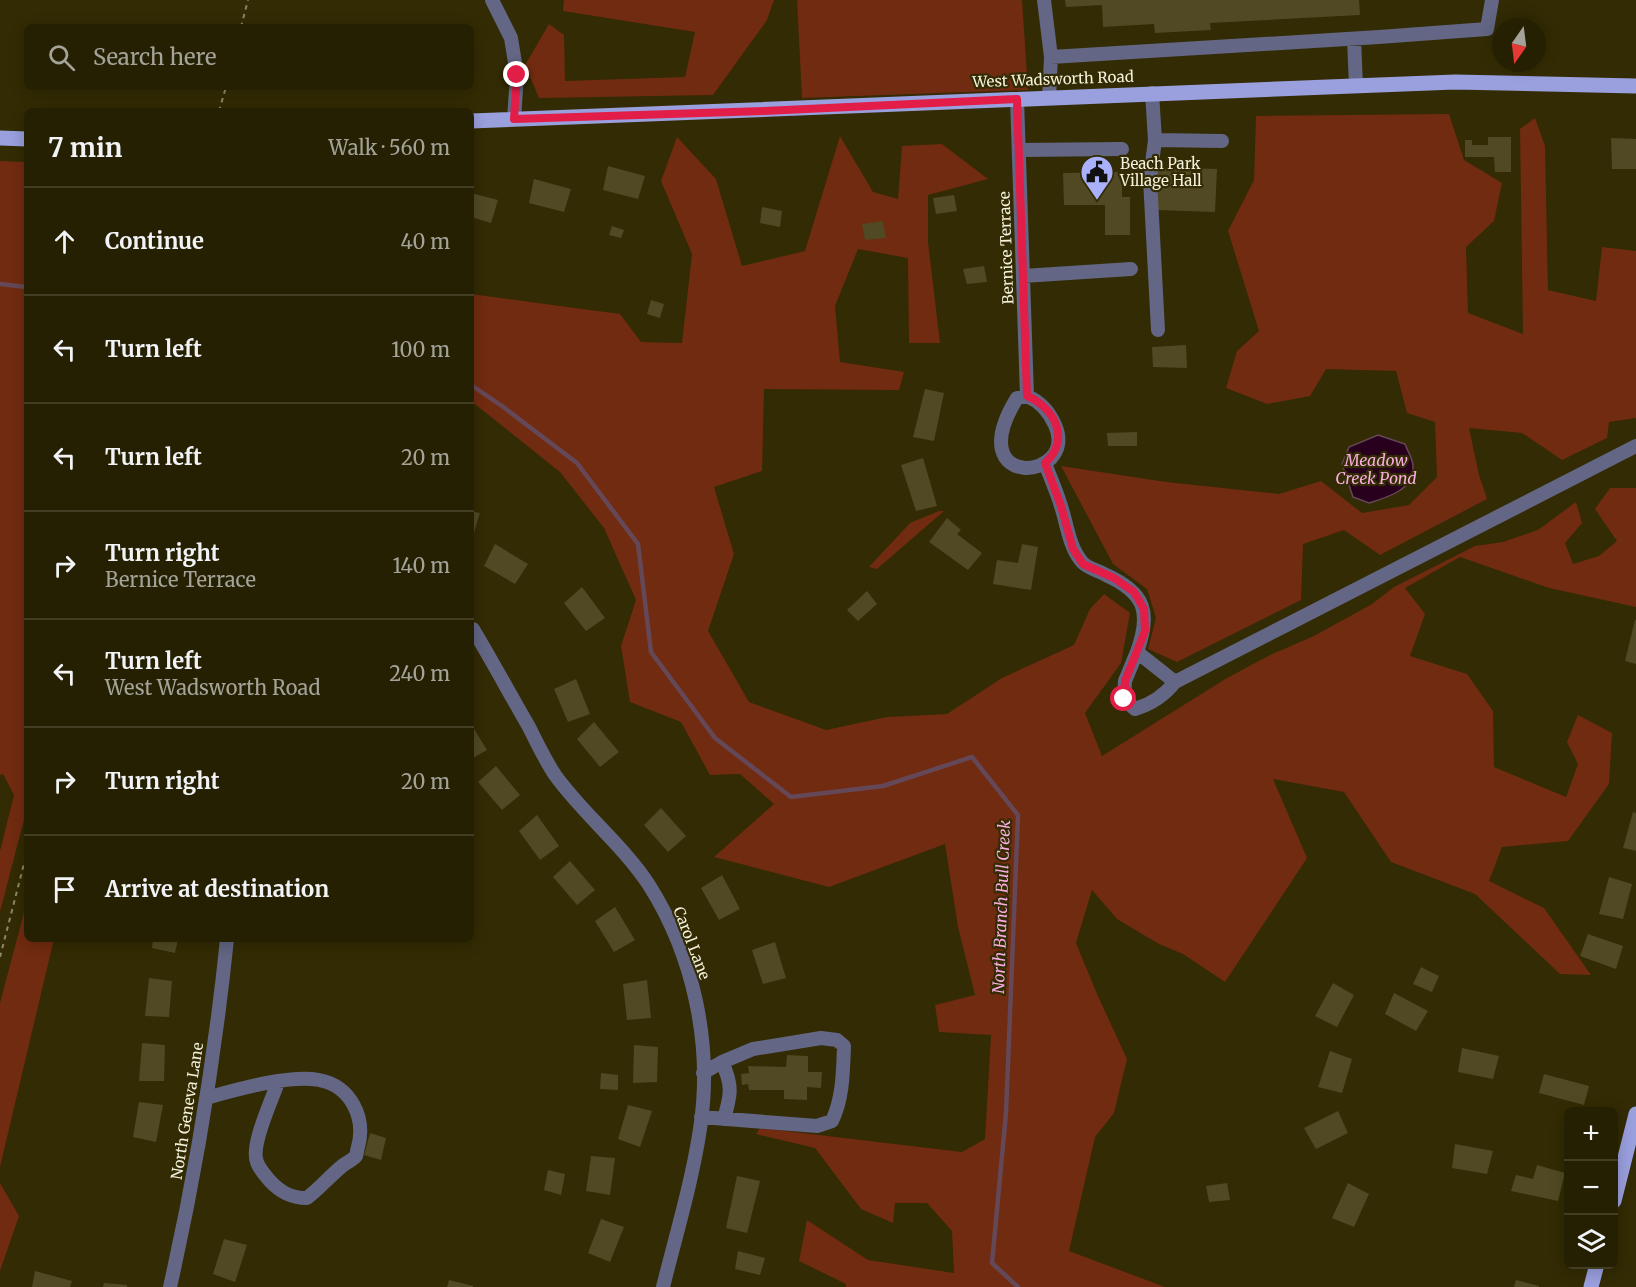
<!DOCTYPE html>
<meta charset="utf-8">
<style>
:root{--surface:#262002;--page:#322d11;--text:#f1f3f6;--muted:#a4a399;--line:#423e24}
body{margin:0;font-family:Merriweather,serif;background:var(--page);color:var(--text)}
.controls{position:absolute;right:18px;bottom:18px;display:grid;overflow:hidden;border-radius:9px;box-shadow:0 3px 15px #0003}
.controls button{width:54px;height:54px;display:grid;place-items:center;padding:0;border:0;border-bottom:2px solid var(--line);background:var(--surface);color:var(--text);font:30px sans-serif}
.compass{position:absolute;left:1492px;top:18px;width:54px;height:54px;border-radius:50%;background:var(--surface);box-shadow:0 3px 15px #0003;rotate:194deg}
.stop{position:absolute;width:18px;height:18px;margin:-14px;border:4px solid #e11d48;border-radius:50%;background:#fff}
.stop.end{background:#e11d48;border-color:#fff;box-shadow:0 2px 6px #0008}
.list{margin:0;padding:0;list-style:none}
h2{display:flex;justify-content:space-between;align-items:center;height:78px;margin:0;padding:0 24px;font-size:26px}
h2 small{font-size:20px;font-weight:400;color:var(--muted)}
.list li{display:grid;grid-template-columns:39px 1fr auto;gap:18px;align-items:center;box-sizing:border-box;height:108px;padding:0 24px;border-top:2px solid var(--line)}
.list b{display:block;font-size:22px;white-space:nowrap}
.list p{margin:0;font-size:20px;white-space:nowrap;color:var(--muted)}
.list em{font-size:20px;font-style:normal;color:var(--muted)}
.icon{flex:none;width:33px;height:33px;fill:none;stroke:currentColor;stroke-width:2;stroke-linecap:round;stroke-linejoin:round}
.map{position:relative;flex:none;width:1636px;height:1287px;overflow:hidden}
.search{position:absolute;background:var(--surface);box-shadow:0 3px 15px #0003;left:24px;top:24px;width:450px;height:66px;display:flex;align-items:center;gap:15px;box-sizing:border-box;padding:0 21px;border-radius:9px;color:var(--muted);font-size:22px}
.panel{position:absolute;background:var(--surface);box-shadow:0 3px 15px #0003;left:24px;top:108px;width:450px;height:834px;border-radius:9px}
.map>svg:first-child{display:block}
.green{fill:#712b10}
.water{fill:#28001e;stroke:#654857;stroke-width:1.5}
.lines{fill:none;stroke-linecap:round;stroke-linejoin:round}
.stream{stroke:#654857;stroke-width:4.5}
.building{fill:#504923}
.path{stroke:#8c8768;stroke-width:2;stroke-dasharray:4.5 4.5;stroke-linecap:butt}
.minor{stroke:#636684;stroke-width:14}
.major{stroke:#9a9fde;stroke-width:15}
.route{stroke:#e11d48;stroke-width:8}
.labels{text-anchor:middle;dominant-baseline:central;stroke-width:4.5;stroke-linejoin:round;paint-order:stroke}
.street-label{font-size:15px;fill:#f4f1dc;stroke:#322b03}
.poi-label{font-size:15px;fill:#f4f1dc;stroke:#322b03;text-anchor:start}
.water-label{font-size:16px;font-style:italic;fill:#faade0;stroke:#322b03}
</style>
<div class="map">
<svg width="1636" height="1287" viewBox="0 0 1636 1287">
<rect width="100%" height="100%" fill="#322b03"/>
<path class="green" d="M564 0H774L767 20 713 95 539 98 525 65 549 24 564 35 565 81 685 77 695 32 563 11Z
M797 0H1022L1028 90 802 98Z
M1449 114 1464 160 1502 183 1494 221 1466 247 1468 313 1523 334 1520 129 1535 118 1545 146 1548 290 1596 301 1602 247 1636 251V418L1609 422 1607 438 1562 460 1522 433 1469 428 1479 475 1487 499 1380 555 1344 530 1303 544 1301 600 1177 662 1148 649 1156 618 1147 589 1113 564 1061 466 1166 482 1279 494 1321 481 1362 513 1409 505 1437 477 1435 422 1407 413 1396 371 1326 369 1310 396 1267 404 1226 388 1237 351 1259 331 1228 231 1254 180 1256 116Z
M840 136 873 192 898 199 902 146 942 144 988 179 928 195V242L940 343H909L908 258 858 249 835 306 840 362 904 372 899 390 764 389 762 471 714 487 734 554 708 631 749 702 826 730 887 717 947 714 1002 678 1074 645 1090 609 1104 594 1130 613 1121 663 1085 713 1102 756 1227 678 1270 655 1314 636 1372 604 1394 587 1475 546 1503 542 1538 530 1576 502 1582 523 1565 543 1573 564 1599 556 1617 541 1595 509 1610 488H1636V607L1549 588 1460 557 1405 588 1425 614 1410 656 1467 674 1493 711 1494 767 1566 797 1578 764 1567 742 1578 715 1612 733 1609 784 1568 841 1502 847 1489 881 1544 908 1591 975 1560 974 1475 894 1391 862 1344 792 1273 779 1307 858 1225 982 1183 954 1159 944 1117 919 1092 890 1076 943 1097 994 1127 1059 1114 1113 1095 1137 1069 1251 1165 1287H846V1284L799 1261 807 1220 868 1260 954 1273 952 1231 927 1203H895L893 1223 861 1209 815 1148 756 1134 760 1128 962 1152 985 1139 991 1035 939 1032 935 1005 975 995 958 927 945 844 829 887 714 857 774 804 740 774 710 775 681 722 630 702 621 646 636 600 604 528 560 472 471 401V294L620 314 641 342 682 343 692 254 661 181 677 137 716 179 742 266 805 251Z
M0 161 27 162V808L0 912V851L14 795 3 774 0 775Z
M939 511H944L877 569 869 567 910 523Z
M27 901V939H54L0 1167V1003Z
M0 1183 19 1216 0 1271Z"/>
<path class="water" d="M1378 435 1405 444C1407 450 1413 459 1413 466 1414 490 1388 497 1369 503L1353 497 1342 464 1349 447Z"/>
<g class="lines">
<path class="stream" d="M0 284 27 287
M471 385 502 406 577 463 638 544 651 652 715 738 791 797 883 786 972 757 1018 815 1006 1113 992 1263 1018 1287"/>
</g>
<path class="building" d="M1065 0H1359L1360 15 1210 23 1211 30 1155 33 1154 24 1103 27 1102 5 1066 7Z
M1488 137H1511V172H1495L1494 157H1465V140H1472V145H1488Z
M1611 138 1636 139V169H1612Z
M608 166 645 176 638 199 603 190Z
M1155 167 1217 169 1215 212 1157 210Z
M1122 172V197H1130V235H1105V205H1064L1063 173Z
M534 179 571 189 564 212 529 203Z
M471 193 498 200 491 223 471 217Z
M954 195 957 211 936 214 933 198Z
M762 207 782 211 780 227 760 223Z
M883 221 886 238 865 240 862 224Z
M612 226 624 230 621 238 609 235Z
M984 266 987 282 967 284 963 269Z
M651 300 664 304 660 318 647 314Z
M1186 345 1187 368 1153 367 1152 347Z
M925 389 944 393 934 441 913 437Z
M1137 432V446H1108L1107 433Z
M923 458 937 506 916 511 901 465Z
M471 511 480 513 473 536 471 535Z
M947 518 961 530 957 534 982 553 968 570 929 542Z
M495 544 528 564 515 584 484 566Z
M1022 544 1038 547 1031 590 993 584 997 560 1018 563Z
M582 587 605 618 586 631 564 603Z
M867 591 877 604 858 621 847 610Z
M1635 620H1636V664L1625 661Z
M576 679 590 714 568 722 554 689Z
M594 722 619 752 600 767 577 739Z
M471 724 487 750 471 759Z
M496 766 520 795 502 810 478 782Z
M661 808 686 836 668 852 644 825Z
M1633 812 1636 813V851L1623 848Z
M537 815 559 846 540 860 519 831Z
M570 861 595 890 577 905 553 877Z
M722 875 740 909 719 920 701 888Z
M1609 877 1632 884 1623 919 1599 914Z
M615 907 635 940 614 952 595 921Z
M1588 934 1623 946 1616 969 1580 956Z
M153 939H178L175 953 152 948Z
M775 942 786 978 763 984 752 950Z
M1421 967 1439 976 1432 992 1413 984Z
M149 978 172 981 169 1017 145 1016Z
M647 980 651 1018 627 1020 623 984Z
M1333 983 1354 995 1337 1027 1315 1016Z
M1394 993 1428 1011 1416 1031 1385 1014Z
M142 1043 165 1045 164 1081H139Z
M634 1045 658 1047 657 1082 633 1083Z
M1462 1048 1499 1056 1493 1079 1458 1072Z
M1330 1051 1352 1059 1342 1093 1318 1087Z
M787 1055 808 1056V1072H822L821 1088 807 1087V1100L784 1099V1090H749L748 1084 742 1085 741 1074 749 1073 748 1066 786 1067Z
M601 1073 618 1075V1090L600 1089Z
M1544 1074 1589 1086 1584 1105 1539 1093Z
M139 1102 163 1105 156 1142 133 1137Z
M628 1105 652 1111 640 1147 618 1139Z
M1338 1111 1348 1133 1316 1149 1304 1128Z
M370 1133 386 1138 381 1160 364 1155Z
M1455 1144 1493 1151 1487 1174 1452 1168Z
M591 1156 615 1158 610 1195 586 1191Z
M1537 1165 1565 1173 1558 1201 1511 1191 1516 1175 1533 1179Z
M548 1170 565 1174 561 1195 544 1190Z
M737 1176 760 1181 747 1233 726 1228Z
M1227 1183 1230 1200 1209 1202 1206 1186Z
M1348 1183 1369 1194 1354 1227 1332 1218Z
M601 1219 624 1227 610 1262 588 1253Z
M224 1239 247 1245 235 1282 213 1274Z
M738 1251 765 1258 760 1275 735 1269Z
M35 1271 72 1281 70 1287H32Z
M449 1280 473 1286V1287H447Z
M1516 1280 1539 1286V1287H1514Z
M104 1283 127 1285V1287H103Z"/>
<g class="lines">
<path class="path" d="M241 27 248 0
M219 111 226 87
M0 957 27 852"/>
<path class="minor" d="M492 0 511 38 517 75 514 119
M1044 0 1051 57 1049 97
M1354 39 1356 86
M1051 57 1379 37 1487 29 1492 0
M1152 93 1155 140 1150 179 1158 330
M1017 99 1027 396
M1155 140 1222 141
M1019 150 1122 149
M1023 276 1131 269
M1027 396C1041 402 1049 411 1055 425 1080 481 959 492 1017 398Z
M1045 463C1050 477 1057 492 1061 506 1067 524 1069 547 1082 562 1087 568 1099 571 1106 575 1146 593 1151 613 1137 652L1175 682 1636 446
M473 629C492 661 510 694 529 727 537 743 545 760 555 775 583 814 622 844 649 885 694 956 713 1046 700 1129 692 1182 676 1235 663 1287
M1137 652 1125 681 1124 699 1135 709C1152 704 1164 696 1175 682
M722 1062C733 1086 731 1094 724 1119
M206 1098C235 1090 290 1074 319 1080 351 1086 366 1118 358 1147 357 1150 357 1153 356 1156 353 1160 345 1163 341 1167 329 1177 319 1189 307 1198 292 1198 281 1193 270 1181 266 1176 259 1169 257 1162 250 1146 272 1100 278 1082
M701 1117 817 1126 832 1121C843 1098 843 1072 844 1046L837 1040 821 1038 753 1049 722 1062 703 1073
M170 1287C196 1172 215 1056 227 939"/>
<path class="major" d="M471 121 1455 82 1636 86
M0 138 27 139
M1614 1201 1636 1114
M1591 1287 1597 1264"/>
</g>
<g class="lines">
<path class="route" d="M517 75 514 119 764 111 1017 99 1027 396C1055 408 1071 440 1045 463L1061 506 1073 549 1083 564 1114 578 1134 592 1144 609 1145 631 1125 681 1124 699"/>
</g>
<defs>
<g id="civic-pin" transform="scale(1.725)"><path d="M0 17L-7.5 6A9.5 9.5 0 1 1 7.5 6Z" fill="#a9b0fc" stroke="#322b03"/><path d="M-.6-6.5H3V-4.5H.6V-3L4-1V1h2V6H-6V1h2V-1L-.6-3ZM-1.2 2.5V6h2.4V2.5Z" fill="#111"/></g>
</defs>
<g fill-rule="evenodd">
<use href="#civic-pin" x="1097" y="172"/>
</g>
<g class="labels">
<g class="street-label">
<text transform="translate(1053 79) rotate(-2)">West Wadsworth Road</text>
<text transform="translate(1006 248) rotate(-92)">Bernice Terrace</text>
<text transform="translate(692 943) rotate(69)">Carol Lane</text>
<text transform="translate(187 1111) rotate(-81)">North Geneva Lane</text>
</g>
<g class="poi-label">
<text x="1120" y="163">Beach Park<tspan x="1120" dy="17">Village Hall</tspan></text>
</g>
<g class="water-label">
<text x="1376" y="460">Meadow<tspan x="1376" dy="18">Creek Pond</tspan></text>
<text transform="translate(1001 907) rotate(-88)">North Branch Bull Creek</text>
</g>
</g>
</svg>
<div class="controls">
<button>+</button>
<button>−</button>
<button><svg class="icon" aria-label="layers" viewBox="0 0 24 24"><path d="M12 4l9 5-9 5-9-5zM3 14l9 5 9-5"/></svg></button>
</div>
<svg class="compass" viewBox="-18 -18 36 36"><path d="M0-13l5 13h-10z" fill="#e53935"/><path d="M0 13l5-13h-10z" fill="#a4a399"/></svg>
<div class="stop" style="left:1124px;top:699px"></div>
<div class="stop end" style="left:517px;top:75px"></div>
<div class="search"><svg class="icon" aria-label="search" viewBox="0 0 24 24"><circle cx="10" cy="10" r="6"/><path d="M15 15l6 6"/></svg>Search here</div>
<section class="panel">
<h2>7 min<small>Walk · 560 m</small></h2>
<ul class="list">
<li><svg class="icon" aria-label="ahead" viewBox="0 0 24 24"><path d="M12 20V5M6 11l6-6 6 6"/></svg><div><b>Continue</b></div><em>40 m</em></li>
<li><svg class="icon" aria-label="left" viewBox="0 0 24 24"><path d="M17 20v-9H6M10 6l-5 5 5 5"/></svg><div><b>Turn left</b></div><em>100 m</em></li>
<li><svg class="icon" aria-label="left" viewBox="0 0 24 24"><path d="M17 20v-9H6M10 6l-5 5 5 5"/></svg><div><b>Turn left</b></div><em>20 m</em></li>
<li><svg class="icon" aria-label="right" viewBox="0 0 24 24"><path d="M7 20v-9h11M14 6l5 5-5 5"/></svg><div><b>Turn right</b><p>Bernice Terrace</p></div><em>140 m</em></li>
<li><svg class="icon" aria-label="left" viewBox="0 0 24 24"><path d="M17 20v-9H6M10 6l-5 5 5 5"/></svg><div><b>Turn left</b><p>West Wadsworth Road</p></div><em>240 m</em></li>
<li><svg class="icon" aria-label="right" viewBox="0 0 24 24"><path d="M7 20v-9h11M14 6l5 5-5 5"/></svg><div><b>Turn right</b></div><em>20 m</em></li>
<li><svg class="icon" aria-label="arrive" viewBox="0 0 24 24"><path d="M6 21V4h12l-3 4 3 4H6"/></svg><div><b>Arrive at destination</b></div></li>
</ul>
</section>
</div>
